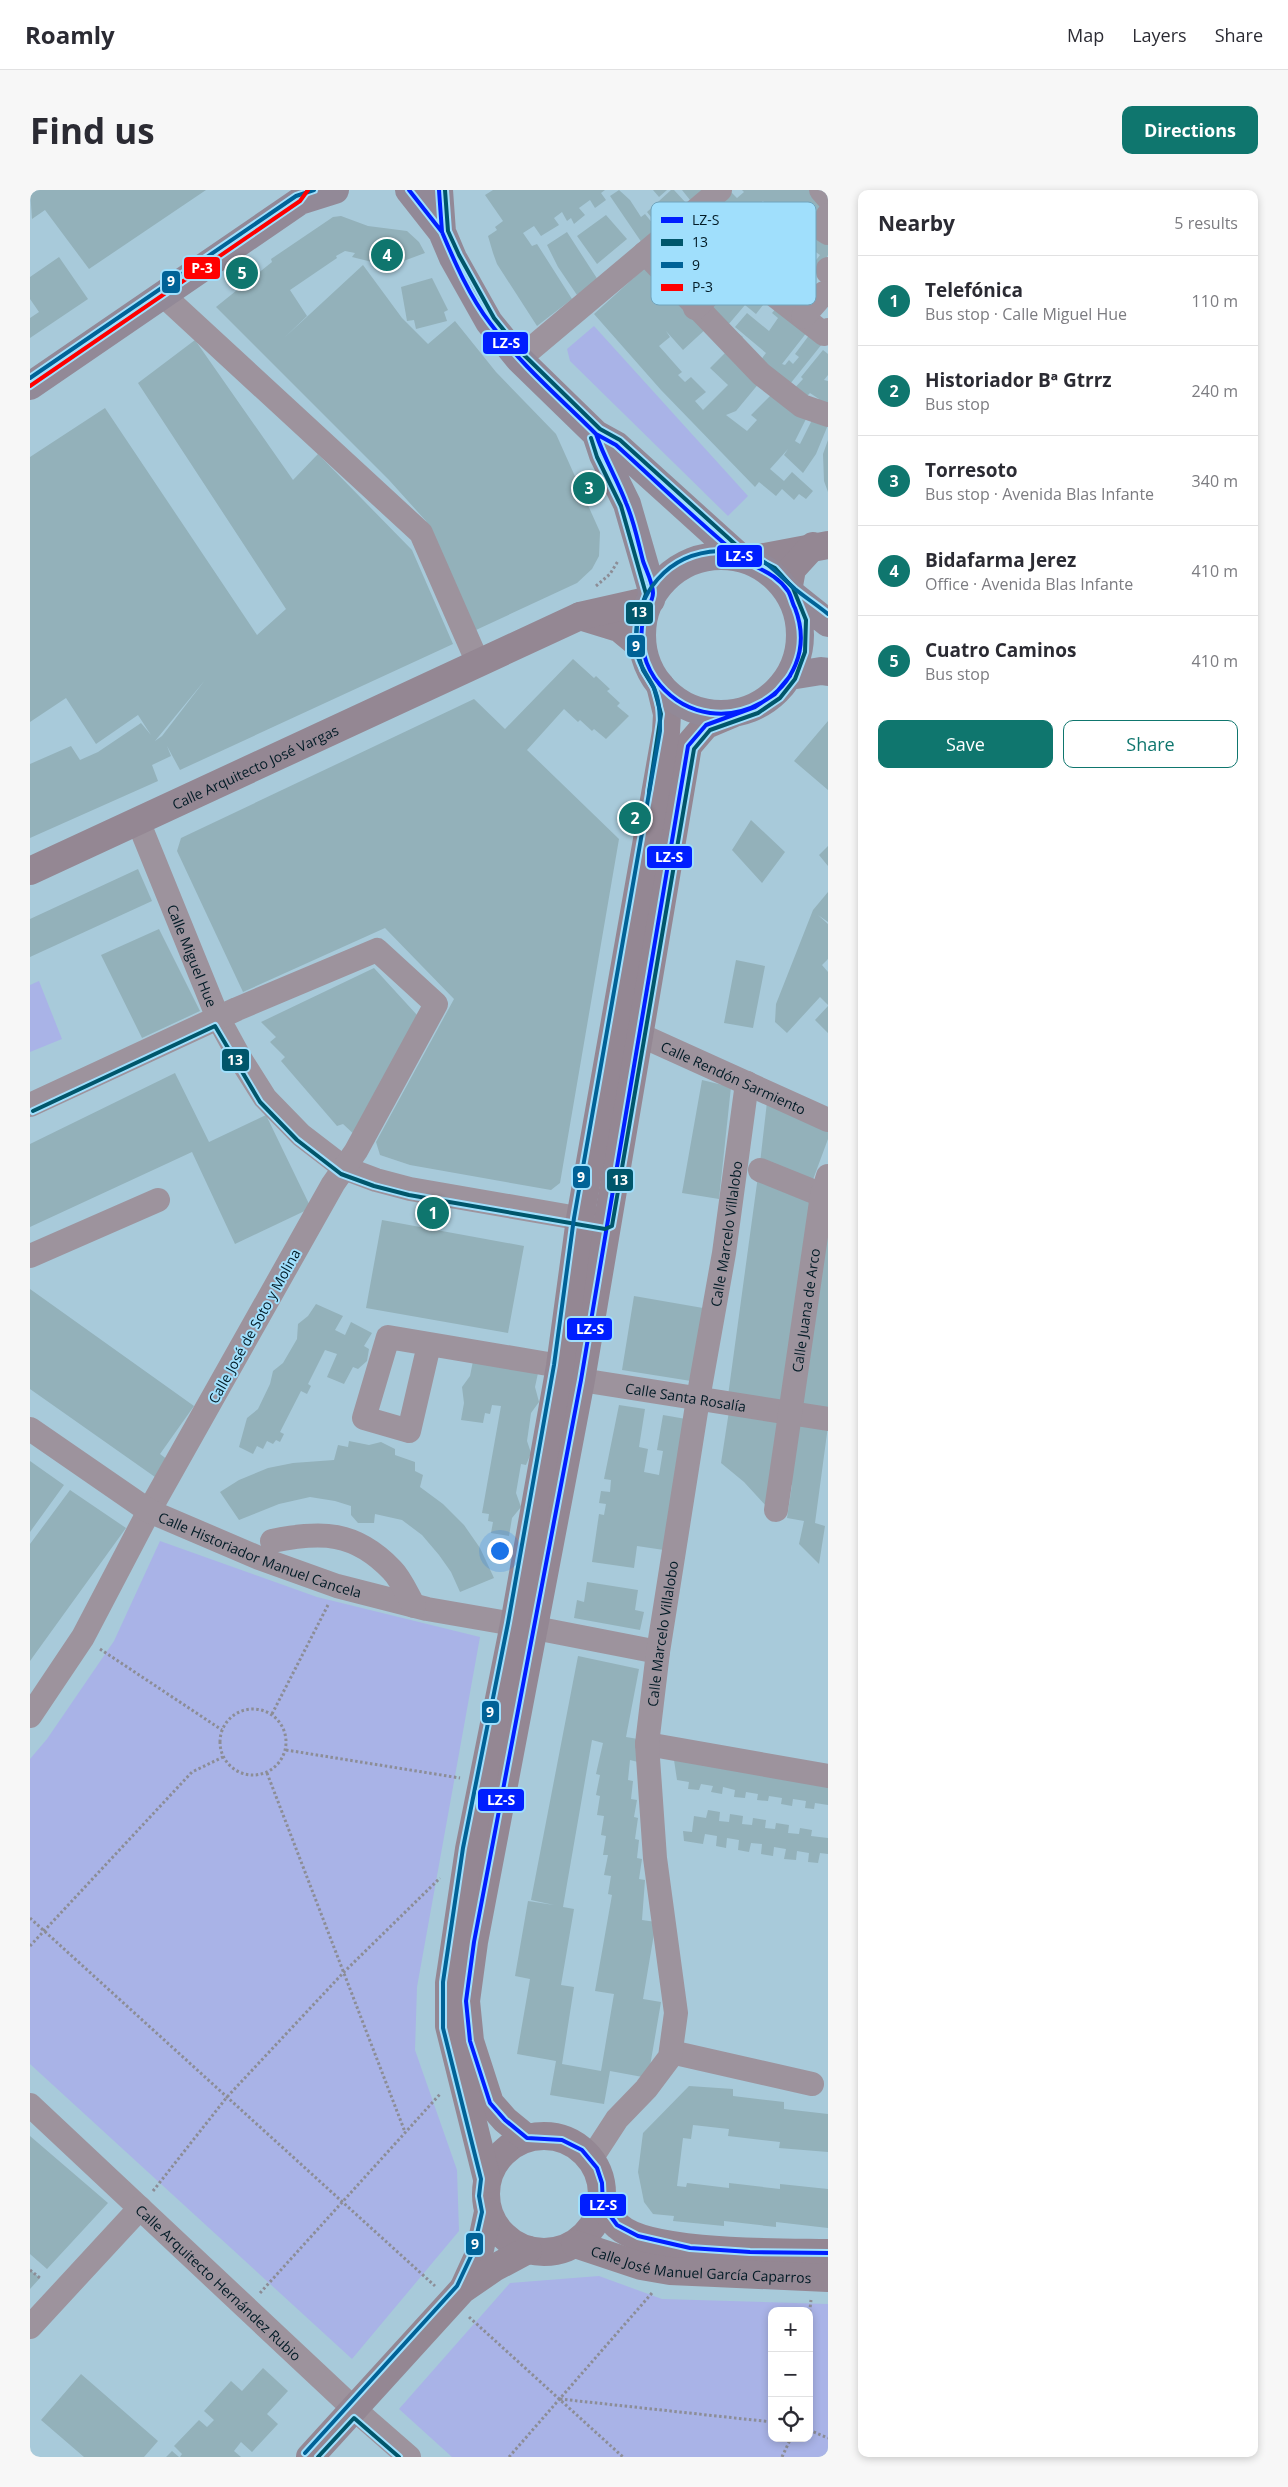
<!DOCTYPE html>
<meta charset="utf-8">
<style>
:root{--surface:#fff;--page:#f7f7f7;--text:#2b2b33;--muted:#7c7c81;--line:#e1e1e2;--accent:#0f766e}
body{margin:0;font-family:"Open Sans",sans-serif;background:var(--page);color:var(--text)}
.controls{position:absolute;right:15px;bottom:15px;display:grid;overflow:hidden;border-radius:10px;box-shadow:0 2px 8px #0003}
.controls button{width:45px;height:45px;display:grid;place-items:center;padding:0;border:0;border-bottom:1px solid var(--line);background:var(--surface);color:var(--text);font:25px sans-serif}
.you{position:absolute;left:469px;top:1360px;width:18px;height:18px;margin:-12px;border:4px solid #fff;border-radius:50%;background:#1a73e8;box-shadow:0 0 0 8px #1a73e833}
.badge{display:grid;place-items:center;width:32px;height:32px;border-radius:50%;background:var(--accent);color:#fff;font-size:16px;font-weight:700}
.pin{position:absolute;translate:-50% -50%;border:2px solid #fff;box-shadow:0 1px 5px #0006}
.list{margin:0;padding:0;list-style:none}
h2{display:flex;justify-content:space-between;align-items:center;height:65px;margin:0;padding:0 20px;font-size:21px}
h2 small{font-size:16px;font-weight:400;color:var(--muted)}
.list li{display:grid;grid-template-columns:32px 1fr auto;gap:15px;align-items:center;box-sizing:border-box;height:90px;padding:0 20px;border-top:1px solid var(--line)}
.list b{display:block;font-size:19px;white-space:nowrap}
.list p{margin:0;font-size:16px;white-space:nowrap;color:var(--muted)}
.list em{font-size:16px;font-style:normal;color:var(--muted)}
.actions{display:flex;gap:10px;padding:15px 20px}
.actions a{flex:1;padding:11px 0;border:1px solid var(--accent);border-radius:10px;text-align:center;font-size:18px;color:var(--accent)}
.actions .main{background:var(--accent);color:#fff}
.icon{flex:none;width:28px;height:28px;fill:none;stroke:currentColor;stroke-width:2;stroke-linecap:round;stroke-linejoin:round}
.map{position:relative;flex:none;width:798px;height:2267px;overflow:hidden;border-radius:10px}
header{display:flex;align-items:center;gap:30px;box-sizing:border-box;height:70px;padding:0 25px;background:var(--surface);border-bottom:1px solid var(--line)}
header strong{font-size:24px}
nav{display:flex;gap:28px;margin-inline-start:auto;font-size:18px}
.intro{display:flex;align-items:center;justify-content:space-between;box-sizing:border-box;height:120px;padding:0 30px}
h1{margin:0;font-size:35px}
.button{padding:12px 22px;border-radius:10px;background:var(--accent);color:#fff;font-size:18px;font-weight:700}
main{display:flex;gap:30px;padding:0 30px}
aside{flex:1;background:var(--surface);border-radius:10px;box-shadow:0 2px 8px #0003}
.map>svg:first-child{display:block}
.green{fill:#a9b3e7;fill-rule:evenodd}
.building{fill:#93b1ba;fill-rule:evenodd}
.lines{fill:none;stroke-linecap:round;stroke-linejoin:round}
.path{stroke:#8c8d96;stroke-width:3;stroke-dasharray:2.5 2.5;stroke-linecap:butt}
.street{stroke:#9d939d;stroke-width:24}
.secondary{stroke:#948793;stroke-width:28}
.primary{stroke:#928997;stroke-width:28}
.bus-1-casing{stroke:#a0dffc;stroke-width:8}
.bus-2-casing{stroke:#a0dffc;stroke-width:8}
.bus-3-casing{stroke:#a0dffc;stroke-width:8}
.bus-4-casing{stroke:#a0dffc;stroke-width:8}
.bus-1{stroke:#001eff;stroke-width:4}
.bus-2{stroke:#00566b;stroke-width:4}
.bus-3{stroke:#006297;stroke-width:4}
.bus-4{stroke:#f00;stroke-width:4}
.labels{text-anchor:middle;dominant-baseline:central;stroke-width:4;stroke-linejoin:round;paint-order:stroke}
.street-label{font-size:14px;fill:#021b26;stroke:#a0dffc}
.key{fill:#a0dffc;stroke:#71a4bc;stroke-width:1}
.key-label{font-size:14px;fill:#021b26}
.line-badge{stroke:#a0dffc;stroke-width:2}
.badge-label{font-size:14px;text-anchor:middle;font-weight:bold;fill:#fff}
</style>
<header>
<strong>Roamly</strong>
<nav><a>Map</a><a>Layers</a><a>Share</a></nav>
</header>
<div class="intro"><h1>Find us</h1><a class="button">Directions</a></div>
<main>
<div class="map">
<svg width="798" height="2267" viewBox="0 0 798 2267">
<rect width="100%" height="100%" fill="#a8cada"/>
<path class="green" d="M564 136 718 306 698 326 540 171 537 159Z
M9 791 32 849 0 862V795Z
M130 1351 287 1407 450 1447 387 1797 385 1860 427 1980 429 2041 322 2169 0 1874V1569L17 1549 84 1451Z
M569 2086 632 2109 798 2114V2267H422L369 2219 480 2093ZM742 2121H779V2248H742Z"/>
<path class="building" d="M0 0H176L59 79 15 20 2 29Z
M463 0H575L571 3 576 10 565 18 560 10 549 18 555 25 544 34 541 28 537 31 532 22 524 28 529 35 511 46 504 36 493 43 502 56 507 54 542 109 507 136 467 74 463 63 458 46 467 40 465 37 473 31 455 5Z
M589 0 600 10 611 27 615 24 628 40 612 53 580 6Z
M623 0H637L629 7Z
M641 0H644L656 13 629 37 617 22Z
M652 0H673L660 10Z
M712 0H782L798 14 787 37 766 22 765 24 778 35 762 53 770 59 768 61 783 74 772 83 793 99 773 123 764 107 772 98 765 92 760 98 745 86 755 75 753 73 735 94 714 75 726 63 718 55 667 111 630 68 648 51 673 78 677 74 651 47 701 2 707 8 714 2ZM733 11 742 22 739 25 728 15ZM718 18 723 22 721 25 724 29 714 39 706 32Z
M576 25 597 49 567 74 547 46Z
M311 26 338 36 377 41 389 52 395 63 360 76 359 72H342L322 67 325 63 315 61 306 66 307 68 260 100 277 126 254 148 333 75 372 128 398 154 425 131 466 182 526 244 570 342 569 366 562 379 547 393 446 440 396 331 359 290 186 117 242 72 241 69 303 27Z
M537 42 568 90 547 105 528 77 517 55Z
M792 43 798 47V65L791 81 783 74 790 65 780 58Z
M29 67 58 109 0 148V128L9 122 0 109V87Z
M619 74 678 137 653 160 636 141 640 147 629 156 652 182 648 185 655 192 661 187 676 202 665 211 673 220 698 195 680 178 697 161 730 192 706 221 696 225 717 241 727 230 721 225 741 205 777 227 765 251 770 254 783 228 798 235 786 264 773 283 754 265 758 259 740 279 754 291 762 282 783 301 776 309 769 304 764 310 752 299 746 306 729 292 725 297 631 200 564 124Z
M711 79 740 106 726 124 715 115 698 135 713 147 707 154 678 124 690 100 699 109 703 106 693 97Z
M402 88 418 120 414 122 417 131 386 139 384 130 377 131 371 97Z
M750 114 781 137 752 174 755 175 759 170 763 174 769 167 765 164 780 144 796 149 756 199 727 175 736 163 705 137 717 123 739 141 748 128 742 123Z
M165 150 263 290 288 264 382 360 423 454 150 580 137 556 141 566 122 575 128 591 0 648V574L41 556 50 570 68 562 111 533 121 545 108 525 66 554 36 508 0 532V267L75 218 227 445 256 419 108 193ZM175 490 132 546 125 551Z
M793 160 798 164V185L794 190 798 191V220L785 215 789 209 780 203 773 210 760 203 773 189 771 187Z
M798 250V302L794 291 793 264Z
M543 469 564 488 566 486 580 499 577 501 590 513 587 516 599 526 576 549 564 539 562 541 550 530 548 532 534 519 497 560 589 649 530 993 521 1000 380 975 350 965 346 952 424 809 355 738 213 802 147 661 151 648 444 509 475 539Z
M798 531V600L764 571Z
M721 630 755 662 732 693 702 660Z
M798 656V676L789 665Z
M108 679 122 711 0 767V729Z
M798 702V732L788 725 798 734V769L792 775 798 782V815L790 807 757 843 745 832 746 814 783 720Z
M129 739 170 821 112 848 71 765Z
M706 770 735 776 723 838 694 833Z
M344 778 387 825 327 947 313 934 307 936 251 871 255 867 240 852 246 847 231 832Z
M798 816V843L785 830Z
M145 883 179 952 236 925 281 1018 205 1054 162 962 0 1037V954Z
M672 890 701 897 689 1009 652 1003Z
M737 912 798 940V949L781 995 730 973Z
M728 986 785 1011 754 1215 698 1206Z
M352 1030 494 1056 478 1143 336 1118Z
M798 1033V1222L768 1219Z
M0 1099 164 1216 130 1264 138 1270 125 1287 0 1199Z
M604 1106 673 1118 661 1191 592 1180Z
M286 1114 313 1126 305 1140 315 1145 321 1132 342 1143 334 1156 339 1159 337 1171 328 1179 323 1177 314 1194 297 1187 307 1164 295 1160 278 1194 281 1196 277 1204 271 1201 250 1242 254 1244 250 1252 246 1250 243 1254 237 1251 233 1259 227 1256 223 1264 209 1257 217 1228 228 1219 240 1194 243 1181 253 1173 267 1149 268 1134 278 1126Z
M443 1171 508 1183 505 1197 509 1212 501 1223 497 1251 501 1263 496 1275 491 1274 486 1303 491 1317 482 1328 479 1346 461 1343 463 1332 458 1331 459 1324 452 1323 471 1216 462 1215 460 1224 455 1223 453 1233 431 1230 434 1213 432 1197 440 1186Z
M589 1215 615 1219 609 1257 618 1259 614 1282 629 1285 633 1261 627 1260 633 1225 656 1229 634 1360 607 1356 604 1378 562 1372 569 1324 574 1325 576 1314 569 1313 571 1301 580 1302 581 1290 574 1289Z
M699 1221 751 1229 738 1318 714 1292 691 1273Z
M767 1231 798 1236 785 1333 795 1336 789 1374 769 1354 774 1331 757 1328 762 1295 758 1294Z
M319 1251 339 1255 351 1252 365 1259V1265L385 1272V1281L393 1285 390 1297 413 1314 434 1335 450 1358 464 1388 430 1402 421 1382 409 1365 392 1345 372 1330 345 1324 344 1333H328L321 1325V1316L305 1311 280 1307 249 1314 209 1330 190 1302 209 1290 238 1278 263 1273 304 1270 308 1255 318 1257Z
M0 1271 34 1295 0 1342Z
M40 1300 96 1338 0 1471V1354Z
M557 1392 608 1400 605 1420 614 1422 610 1440 544 1428 547 1410 554 1412Z
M548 1466 609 1479 596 1547 608 1549V1572L600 1570 598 1590 603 1591 601 1609 607 1610 604 1627 608 1628 605 1649 609 1650 607 1668 612 1669 609 1689 615 1690 612 1730 626 1732 613 1809 631 1812 618 1888 580 1881 574 1914 520 1905 526 1871 487 1864 500 1789 485 1786 498 1711 524 1715 501 1710ZM562 1550 573 1553 566 1584 570 1585 566 1605 570 1606 567 1625 574 1626 571 1645 576 1646 573 1665H578L574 1685 581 1686 578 1704 582 1705 565 1801 584 1804 571 1881 532 1874 544 1797 531 1795 544 1719 533 1717Z
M644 1570 798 1595V1615L785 1613 784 1619 775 1618 776 1611 763 1609 762 1616 751 1614 752 1608 739 1606 738 1611 727 1610 728 1604 716 1602 715 1608 704 1607 705 1600 693 1597 692 1604 681 1602 683 1596 671 1594 669 1600 658 1599 659 1592 647 1590Z
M678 1620 690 1622 689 1631 699 1632 700 1624 713 1626 712 1634 722 1635 723 1628 736 1630 735 1638 745 1639 746 1633 759 1635 758 1643 769 1644 770 1638 782 1640 781 1646 798 1648V1664L790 1663 788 1673 778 1672 779 1663 767 1661 766 1670 754 1669 756 1659 744 1657 743 1666 731 1664 732 1654 721 1653 719 1662 708 1660 709 1650 697 1648 696 1658 686 1656 687 1646 675 1644 673 1654 654 1651 653 1641 662 1642 664 1626 676 1628Z
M659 1896 703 1899V1906L754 1912V1919L798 1924V1962L749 1958 750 1952 698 1946 699 1939 663 1935 661 1949 653 1948 647 1996 656 1997 657 1993 699 1998V1993L750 1999V1994L798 1999V2038L746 2032V2037L694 2031V2036L643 2031 644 2026 623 2024 614 2012 608 1982 613 1943Z
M0 1946 78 2013 17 2079 0 2064Z
M0 2080 10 2088 0 2099Z
M233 2178 258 2201 237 2224 248 2234 222 2262 211 2252 204 2261 211 2267H150L152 2264 144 2256 169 2230 177 2237 184 2230 174 2221 201 2191 212 2201Z
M51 2184 128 2251 114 2267H54L11 2230Z
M142 2261 149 2267H136Z"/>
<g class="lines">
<path class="path" d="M566 396 580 384 588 371
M70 1459 192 1540
M190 1552a33 33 0 1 1 66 0a33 33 0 1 1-66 0Z
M242 1524 298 1415
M256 1560 430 1588
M237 1583 375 1942
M0 1728 405 2096
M0 1756 162 1582 193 1567
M123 2001 197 1907 314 1782 410 1688
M0 2080 10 2088
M230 2103 411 1903
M439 2127 593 2267
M779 2127 781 2110
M530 2209 742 2232
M779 2240 798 2248
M479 2267 622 2103
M752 2267 761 2248"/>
<g class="street">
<path d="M791 0 798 8"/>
<path d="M798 25 790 38 798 43"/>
<path d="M615 63 731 184 772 216 798 225"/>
<path d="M798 79V82"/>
<path d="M134 106 391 343 448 473"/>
<path d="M665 118 710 75 744 105 794 144 798 140"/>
<path d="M773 127 794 103"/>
<path d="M489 169 690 0"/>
<path id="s1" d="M108 631 188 828 211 870 235 908 271 945 314 978 346 990 380 999 576 1033"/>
<path id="s2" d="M608 844 798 930"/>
<path d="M0 915 207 819 347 760 406 814 326 961 303 994 119 1321 53 1447 0 1526"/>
<path d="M730 980 792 1005"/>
<path d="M0 1066 128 1010"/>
<path d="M399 1155 379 1241 334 1228 358 1147 530 1176"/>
<path id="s3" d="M551 1190 798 1229"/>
<path id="s4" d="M0 1239 119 1321 229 1368 307 1396 397 1419 484 1434"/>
<path id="s5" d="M746 1320 792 1005 798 986"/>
<path d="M242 1351C291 1341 325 1341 362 1380 371 1389 377 1404 384 1416"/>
<path d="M505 1438 628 1462"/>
<path d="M617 1554 798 1586"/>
<path d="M641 1862 782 1894"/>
<path id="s6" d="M0 1915 324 2219 379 2267"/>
<path id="s7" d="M561 1969 587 1929 616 1899 640 1867 646 1823 625 1668 617 1554 628 1462 668 1209 694 1063 717 893"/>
<path d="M0 2137 110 2018"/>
</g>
<g class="secondary">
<path d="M718 370 798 355"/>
<path d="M758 401 762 379 783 356"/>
<path d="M550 426 589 438 612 457"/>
<path id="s8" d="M0 681 550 426 621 410"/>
<circle cx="514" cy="2004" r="58"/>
<path d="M497 1948 475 1930 460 1913 440 1851 436 1811 444 1752 551 1190 658 556 676 535 702 524"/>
<path d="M457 1989 419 1836V1793L439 1659 484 1434 530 1176 550 1029 636 542 637 524 630 495"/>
<path d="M572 2014C577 2021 581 2030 588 2036 619 2065 753 2062 798 2063"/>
<path id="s9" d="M545 2054 611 2076 640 2081 798 2088"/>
<path d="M433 2099 449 2064 458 2022"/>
<path d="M280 2267 432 2100 464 2078 498 2060"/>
</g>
<path class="primary" d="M379 0 412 42
M409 0 412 42 423 68 459 132 489 169 566 244 586 255 711 368
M0 196 270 11 305 0
M566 244 573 265 597 314 623 404
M612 445a79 79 0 1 1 158 0a79 79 0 1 1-158 0Z
M758 401 798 433
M760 486 791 481 798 482"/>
<g class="bus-1-casing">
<path id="bus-1" d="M379 0 412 42
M409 0 412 42
M412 42C425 73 440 107 460 133 491 175 530 208 566 244
M566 244 586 255C627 292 667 331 709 366 726 380 743 380 758 401 761 405 762 413 765 418 797 501 688 562 630 495 615 478 607 450 614 428 616 421 623 411 623 403 623 393 616 380 613 371 608 352 604 331 596 313 587 289 574 268 566 244Z
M760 486 745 504 725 517 676 535 658 556 551 1190 444 1752 436 1811 440 1851 460 1913 475 1930 497 1948 532 1950 552 1960 567 1978 572 1993 573 2016 587 2035 608 2046 660 2058 720 2062 798 2063"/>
</g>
<g class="bus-2-casing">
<path id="bus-2" d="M561 248 567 267 591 316 616 404 607 429 606 458 613 480 624 498 631 524 619 602
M3 921 185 836 230 912 267 950 311 984 344 996 379 1005 575 1039 582 1036 664 559 680 540 728 523 750 508 765 489 775 462 776 430 763 398 745 378 715 363 590 250 570 239 494 165 464 128 429 65 418 41 415 0
M288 2267 324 2228 369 2267"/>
</g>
<g class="bus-3-casing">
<path id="bus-3" d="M0 188 266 6 284 0
M275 2263 427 2096 443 2062 452 2022 449 2006 451 1989 413 1838V1792L433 1658 478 1433 524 1175 544 1028 630 541C630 526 630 510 623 496 616 483 606 471 606 455 604 403 638 363 689 361 699 361 710 360 720 364 738 372 750 386 765 399 776 408 787 415 798 424"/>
</g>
<g class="bus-4-casing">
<path id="bus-4" d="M0 196 270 11 278 0"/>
</g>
<use href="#bus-1" class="bus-1"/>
<use href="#bus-2" class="bus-2"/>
<use href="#bus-3" class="bus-3"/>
<use href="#bus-4" class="bus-4"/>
</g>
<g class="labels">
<g class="street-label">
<text stroke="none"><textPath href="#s8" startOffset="248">Calle Arquitecto José Vargas</textPath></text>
<text stroke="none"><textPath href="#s1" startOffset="145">Calle Miguel Hue</textPath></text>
<text stroke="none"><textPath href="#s2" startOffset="105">Calle Rendón Sarmiento</textPath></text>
<text stroke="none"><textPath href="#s7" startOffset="961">Calle Marcelo Villalobo</textPath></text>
<text stroke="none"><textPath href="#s5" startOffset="202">Calle Juana de Arco</textPath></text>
<text transform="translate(224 1136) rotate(-61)">Calle José de Soto y Molina</text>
<text stroke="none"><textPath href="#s3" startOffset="106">Calle Santa Rosalía</textPath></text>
<text stroke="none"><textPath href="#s4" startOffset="264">Calle Historiador Manuel Cancela</textPath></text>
<text stroke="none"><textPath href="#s7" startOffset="556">Calle Marcelo Villalobo</textPath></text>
<text stroke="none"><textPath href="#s9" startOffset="129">Calle José Manuel García Caparros</textPath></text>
<text stroke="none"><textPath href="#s6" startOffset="259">Calle Arquitecto Hernández Rubio</textPath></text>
</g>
</g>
<rect x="621" y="12" width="165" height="103" rx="8" class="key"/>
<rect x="631" y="27" width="22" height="6" fill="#001eff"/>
<rect x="631" y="49" width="22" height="7" fill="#00566b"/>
<rect x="631" y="72" width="22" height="6" fill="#006297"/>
<rect x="631" y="94" width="22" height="7" fill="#f00"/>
<g class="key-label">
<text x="662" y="35">LZ-S</text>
<text x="662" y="57">13</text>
<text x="662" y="80">9</text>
<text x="662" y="102">P-3</text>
</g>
<g class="line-badge">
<rect x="153" y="66" width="38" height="24" rx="5" fill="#f00"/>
<rect x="131" y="80" width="20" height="24" rx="5" fill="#006297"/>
<rect x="452" y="141" width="47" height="24" rx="5" fill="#001eff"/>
<rect x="686" y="354" width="47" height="24" rx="5" fill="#001eff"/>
<rect x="595" y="411" width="29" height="24" rx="5" fill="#00566b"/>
<rect x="596" y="444" width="20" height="24" rx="5" fill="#006297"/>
<rect x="616" y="655" width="47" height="24" rx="5" fill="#001eff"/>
<rect x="191" y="858" width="29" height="24" rx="5" fill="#00566b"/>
<rect x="542" y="975" width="19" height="24" rx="5" fill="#006297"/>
<rect x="576" y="978" width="28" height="24" rx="5" fill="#00566b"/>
<rect x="536" y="1127" width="47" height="24" rx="5" fill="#001eff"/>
<rect x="451" y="1510" width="19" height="24" rx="5" fill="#006297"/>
<rect x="447" y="1598" width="48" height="24" rx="5" fill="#001eff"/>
<rect x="549" y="2003" width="48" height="24" rx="5" fill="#001eff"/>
<rect x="435" y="2042" width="19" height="24" rx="5" fill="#006297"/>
</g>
<g class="badge-label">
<text x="172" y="83">P-3</text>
<text x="141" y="96">9</text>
<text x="476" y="158">LZ-S</text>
<text x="709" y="371">LZ-S</text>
<text x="609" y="427">13</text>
<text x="606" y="461">9</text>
<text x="639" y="672">LZ-S</text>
<text x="205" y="875">13</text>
<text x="551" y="992">9</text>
<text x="590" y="995">13</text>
<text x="560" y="1144">LZ-S</text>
<text x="460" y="1527">9</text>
<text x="471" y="1615">LZ-S</text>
<text x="573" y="2020">LZ-S</text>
<text x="445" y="2059">9</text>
</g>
</svg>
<div class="controls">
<button>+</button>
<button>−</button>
<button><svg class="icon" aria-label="locate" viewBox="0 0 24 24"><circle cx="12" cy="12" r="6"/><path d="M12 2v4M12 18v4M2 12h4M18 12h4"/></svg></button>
</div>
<div class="you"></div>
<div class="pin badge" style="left:403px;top:1023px">1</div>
<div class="pin badge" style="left:605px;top:628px">2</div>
<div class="pin badge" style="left:559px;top:298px">3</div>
<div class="pin badge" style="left:357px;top:65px">4</div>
<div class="pin badge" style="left:212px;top:83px">5</div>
</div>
<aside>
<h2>Nearby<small>5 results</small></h2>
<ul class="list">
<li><span class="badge">1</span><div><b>Telefónica</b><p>Bus stop · Calle Miguel Hue</p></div><em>110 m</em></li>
<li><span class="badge">2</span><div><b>Historiador Bª Gtrrz</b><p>Bus stop</p></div><em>240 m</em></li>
<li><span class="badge">3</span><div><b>Torresoto</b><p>Bus stop · Avenida Blas Infante</p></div><em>340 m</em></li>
<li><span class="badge">4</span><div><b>Bidafarma Jerez</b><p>Office · Avenida Blas Infante</p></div><em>410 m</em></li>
<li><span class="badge">5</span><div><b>Cuatro Caminos</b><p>Bus stop</p></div><em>410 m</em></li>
</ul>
<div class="actions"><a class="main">Save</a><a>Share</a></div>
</aside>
</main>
